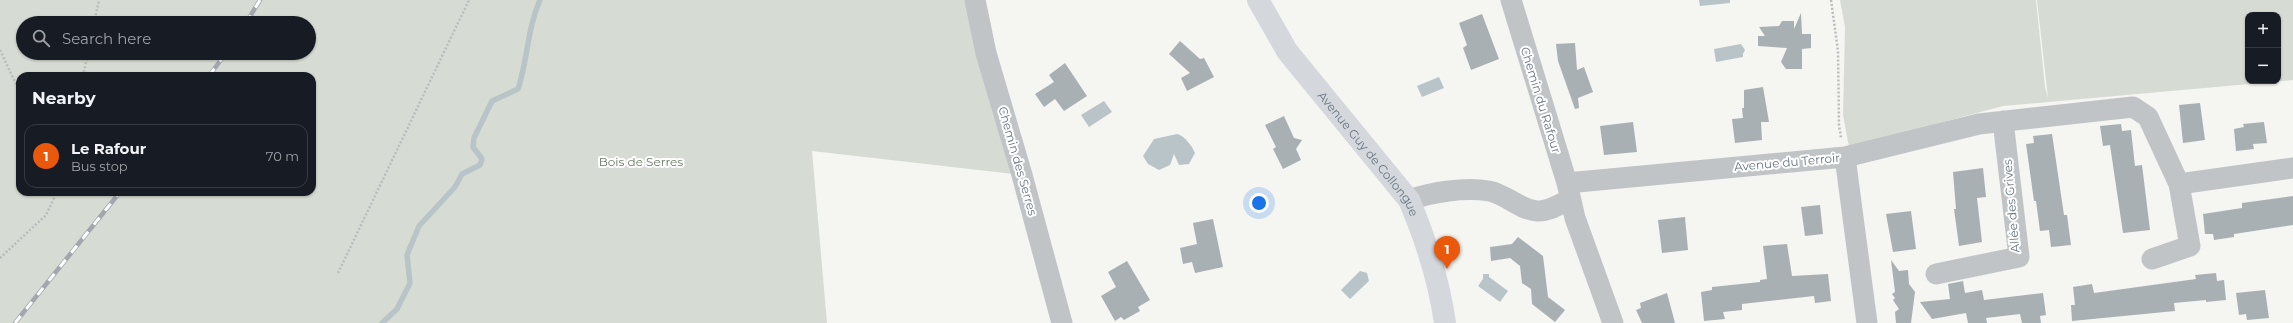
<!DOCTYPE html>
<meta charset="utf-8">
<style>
:root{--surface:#171b24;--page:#20242c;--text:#f1f3f6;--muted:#9ea1a6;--line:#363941;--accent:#ea580c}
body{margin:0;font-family:Montserrat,sans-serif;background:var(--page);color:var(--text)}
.controls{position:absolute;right:12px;top:12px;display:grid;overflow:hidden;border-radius:8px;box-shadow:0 1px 3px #0004}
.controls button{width:36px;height:36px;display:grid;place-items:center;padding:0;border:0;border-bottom:1px solid var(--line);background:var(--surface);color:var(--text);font:20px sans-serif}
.you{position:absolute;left:1259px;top:203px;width:14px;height:14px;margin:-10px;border:3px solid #fff;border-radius:50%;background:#1a73e8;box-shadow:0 0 0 6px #1a73e833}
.badge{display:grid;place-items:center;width:26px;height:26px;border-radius:50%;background:var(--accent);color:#fff;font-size:13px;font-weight:700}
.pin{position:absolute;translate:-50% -33px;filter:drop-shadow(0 1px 2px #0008)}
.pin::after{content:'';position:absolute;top:21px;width:14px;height:12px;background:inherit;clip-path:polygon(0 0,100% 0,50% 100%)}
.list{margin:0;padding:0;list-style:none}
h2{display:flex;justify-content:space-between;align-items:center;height:52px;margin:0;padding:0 16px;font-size:17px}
h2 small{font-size:13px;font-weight:400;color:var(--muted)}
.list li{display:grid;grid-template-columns:26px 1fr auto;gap:12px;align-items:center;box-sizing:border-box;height:64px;margin:0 8px 8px;padding:0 8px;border:1px solid var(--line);border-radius:12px}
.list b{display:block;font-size:15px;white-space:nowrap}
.list p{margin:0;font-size:13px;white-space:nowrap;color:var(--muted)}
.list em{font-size:13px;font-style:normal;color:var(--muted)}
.icon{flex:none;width:22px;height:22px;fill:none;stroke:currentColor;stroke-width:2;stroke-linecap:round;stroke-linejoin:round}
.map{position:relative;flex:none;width:2293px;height:323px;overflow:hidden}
.search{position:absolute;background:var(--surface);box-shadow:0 1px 3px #0004;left:16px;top:16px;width:300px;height:44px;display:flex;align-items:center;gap:10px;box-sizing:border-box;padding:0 14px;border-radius:22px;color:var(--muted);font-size:15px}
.panel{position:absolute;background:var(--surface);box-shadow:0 1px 3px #0004;left:16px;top:72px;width:300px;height:124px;border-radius:12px}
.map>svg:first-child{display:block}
.green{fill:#d6dcd3;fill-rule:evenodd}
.water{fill:#b8c4c8}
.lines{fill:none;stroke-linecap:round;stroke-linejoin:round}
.stream{stroke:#b8c4c8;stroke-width:5.5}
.building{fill:#a8b0b4}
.path{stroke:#babcbe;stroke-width:2.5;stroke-dasharray:2 2;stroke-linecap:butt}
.minor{stroke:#c0c4c7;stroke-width:21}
.major{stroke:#d4d8dc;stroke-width:22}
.rail-casing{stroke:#a1a7ac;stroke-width:4.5}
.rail{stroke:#fff;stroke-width:3;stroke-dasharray:9;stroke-linecap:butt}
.labels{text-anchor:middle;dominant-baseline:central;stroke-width:4;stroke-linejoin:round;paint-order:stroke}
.street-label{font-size:12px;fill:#657582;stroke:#fff}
.park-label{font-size:12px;fill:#677a63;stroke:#fff}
</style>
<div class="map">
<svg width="2293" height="323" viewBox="0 0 2293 323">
<rect width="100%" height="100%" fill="#f5f5f2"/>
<path class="green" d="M0 0H975L1022 175 812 151 827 323H0ZM23 23H309V53H23ZM20 76H312V192H20Z
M1840 0H2036L2045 87 2048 98 2037 0H2293V80L2003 106 1849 147 1843 115 1845 27ZM2248 15H2278V81H2248Z"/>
<path class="water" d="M1699 0H1730V3L1700 6Z
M1741 44 1745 50 1743 54V57L1716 62 1714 49Z
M1439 77 1444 88 1422 97 1417 86Z
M1104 101 1112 112 1089 127 1081 115Z
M1177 134C1185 136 1192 146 1195 153L1189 164 1179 165 1174 154 1170 165 1159 170 1148 164 1143 156 1154 139Z
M1360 271 1367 273 1369 281 1350 299 1341 290Z
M1483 274H1489V277L1508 291 1500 302 1478 286 1483 279Z"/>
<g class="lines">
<path class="stream" d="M382 323 397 309 410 283 407 255 419 226 455 187 462 174 480 165 482 159 473 147 474 138 492 101 518 89C528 58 527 30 540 0"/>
</g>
<path class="building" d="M1801 13 1802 34H1811V48L1802 49V69H1786L1781 62 1787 48 1758 46V36H1765L1759 27 1779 26 1782 21H1794V29Z
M1482 14 1499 59 1471 70 1463 48 1467 45 1459 23Z
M1180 41 1200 59 1204 58 1214 77 1187 91 1181 78 1190 73 1169 54Z
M1575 43 1577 70 1584 67 1593 92 1578 98 1579 108 1575 109 1558 61 1556 44Z
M1065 63 1087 96 1064 111 1055 99 1044 107 1035 94 1054 82 1049 75Z
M1763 87 1769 122H1761L1762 140 1735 143 1732 119 1743 118 1742 108H1744V90Z
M2200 103 2205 140 2183 143 2179 105Z
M1284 116 1294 138 1302 140 1296 149 1301 160 1283 169 1273 149 1276 147 1265 125Z
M1633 122 1637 152 1604 155 1600 126Z
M2264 122 2267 143 2253 144 2254 149 2236 151 2234 129 2244 127 2243 124Z
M2121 124 2122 131 2131 130 2135 166 2142 165 2150 230 2123 233 2110 145 2103 146 2100 126Z
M2052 134 2064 215H2067L2071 245 2051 247 2049 230 2040 231 2036 201H2034L2026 144 2034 143 2033 136Z
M1983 168 1986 197 1977 198 1982 242 1959 246 1954 209H1956L1953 172Z
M2293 196V225L2234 234V237L2214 240 2213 234H2205L2203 214 2242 208V203Z
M1820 205 1823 234 1805 236 1801 207Z
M1911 211 1916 249 1893 252 1886 214Z
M1685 217 1688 250 1662 253 1658 220Z
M1213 219 1223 267 1195 273 1192 262 1183 264 1180 248 1197 244 1193 223Z
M1518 237 1543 256 1548 297 1565 310 1555 322 1532 304 1531 289 1522 283 1520 266 1510 258 1491 261 1490 247 1512 244Z
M1787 244 1792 276 1828 274 1831 301 1815 303 1814 296 1742 304V310L1723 312 1725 319 1704 321 1701 292 1712 290V287L1760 282V280L1767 279 1763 246Z
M1891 260 1899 271 1908 270 1909 284 1915 292 1911 323H1896L1895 312 1899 309 1893 300 1895 298 1892 294 1895 292Z
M1127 261 1150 300 1138 307 1140 311 1124 320 1121 317 1115 321 1101 296 1116 287 1108 272Z
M2216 273 2217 281 2224 280 2226 300 2206 302V300L2174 303 2175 311 2072 321 2071 305H2075L2073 287 2092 284 2094 293 2196 279 2195 275Z
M1963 281 1965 293 1982 290 1984 300 2043 293 2046 315 2040 316 2041 323H2022L2020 314 1986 318 1987 323H1968L1966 313 1932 319 1920 302 1950 299 1948 284Z
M2265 290 2269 318 2247 320 2246 314 2239 315 2236 293Z
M1667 293 1675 323H1642L1636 310 1641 308 1640 303Z"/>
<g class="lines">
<path class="path" d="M1831 0 1838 51 1839 125 1841 138
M94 23 99 0
M0 50 20 93
M83 76 88 53
M0 258 46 215 57 192
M338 273 469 0"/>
<path class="minor" d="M975 0 986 53 1022 175 1062 323
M1511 0 1567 183 1575 218 1613 323
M1845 157 1867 323
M1567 183 1845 157 1979 124 2133 107 2148 117 2179 184 2190 246 2152 259
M2179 184 2293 168
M1409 200C1433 192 1464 187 1489 191 1506 194 1520 210 1537 211 1548 212 1560 204 1569 200
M1936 274 2019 257 2003 121"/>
<path class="major" id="s1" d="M1258 0 1287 51 1409 200C1426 240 1439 280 1445 323"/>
<g class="rail-casing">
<path id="rail" d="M246 23 260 0
M209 76 226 53
M15 323 120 192"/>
</g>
<use href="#rail" class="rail"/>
</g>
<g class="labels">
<g class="street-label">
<text transform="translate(1541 100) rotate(73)">Chemin du Rafour</text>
<text stroke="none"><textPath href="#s1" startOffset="190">Avenue Guy de Collongue</textPath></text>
<text transform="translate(1018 161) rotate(74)">Chemin des Serres</text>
<text transform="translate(1787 162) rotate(-5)">Avenue du Terroir</text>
<text transform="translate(2011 206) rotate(-95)">Allée des Grives</text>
</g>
<g class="park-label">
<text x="641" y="161">Bois de Serres</text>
</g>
</g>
</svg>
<div class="controls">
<button>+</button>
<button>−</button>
</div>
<div class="you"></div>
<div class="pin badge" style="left:1447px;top:269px">1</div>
<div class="search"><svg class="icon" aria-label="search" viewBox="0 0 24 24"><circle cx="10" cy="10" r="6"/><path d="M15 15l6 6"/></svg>Search here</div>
<section class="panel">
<h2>Nearby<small></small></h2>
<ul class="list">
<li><span class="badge">1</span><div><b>Le Rafour</b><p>Bus stop</p></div><em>70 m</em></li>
</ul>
</section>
</div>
